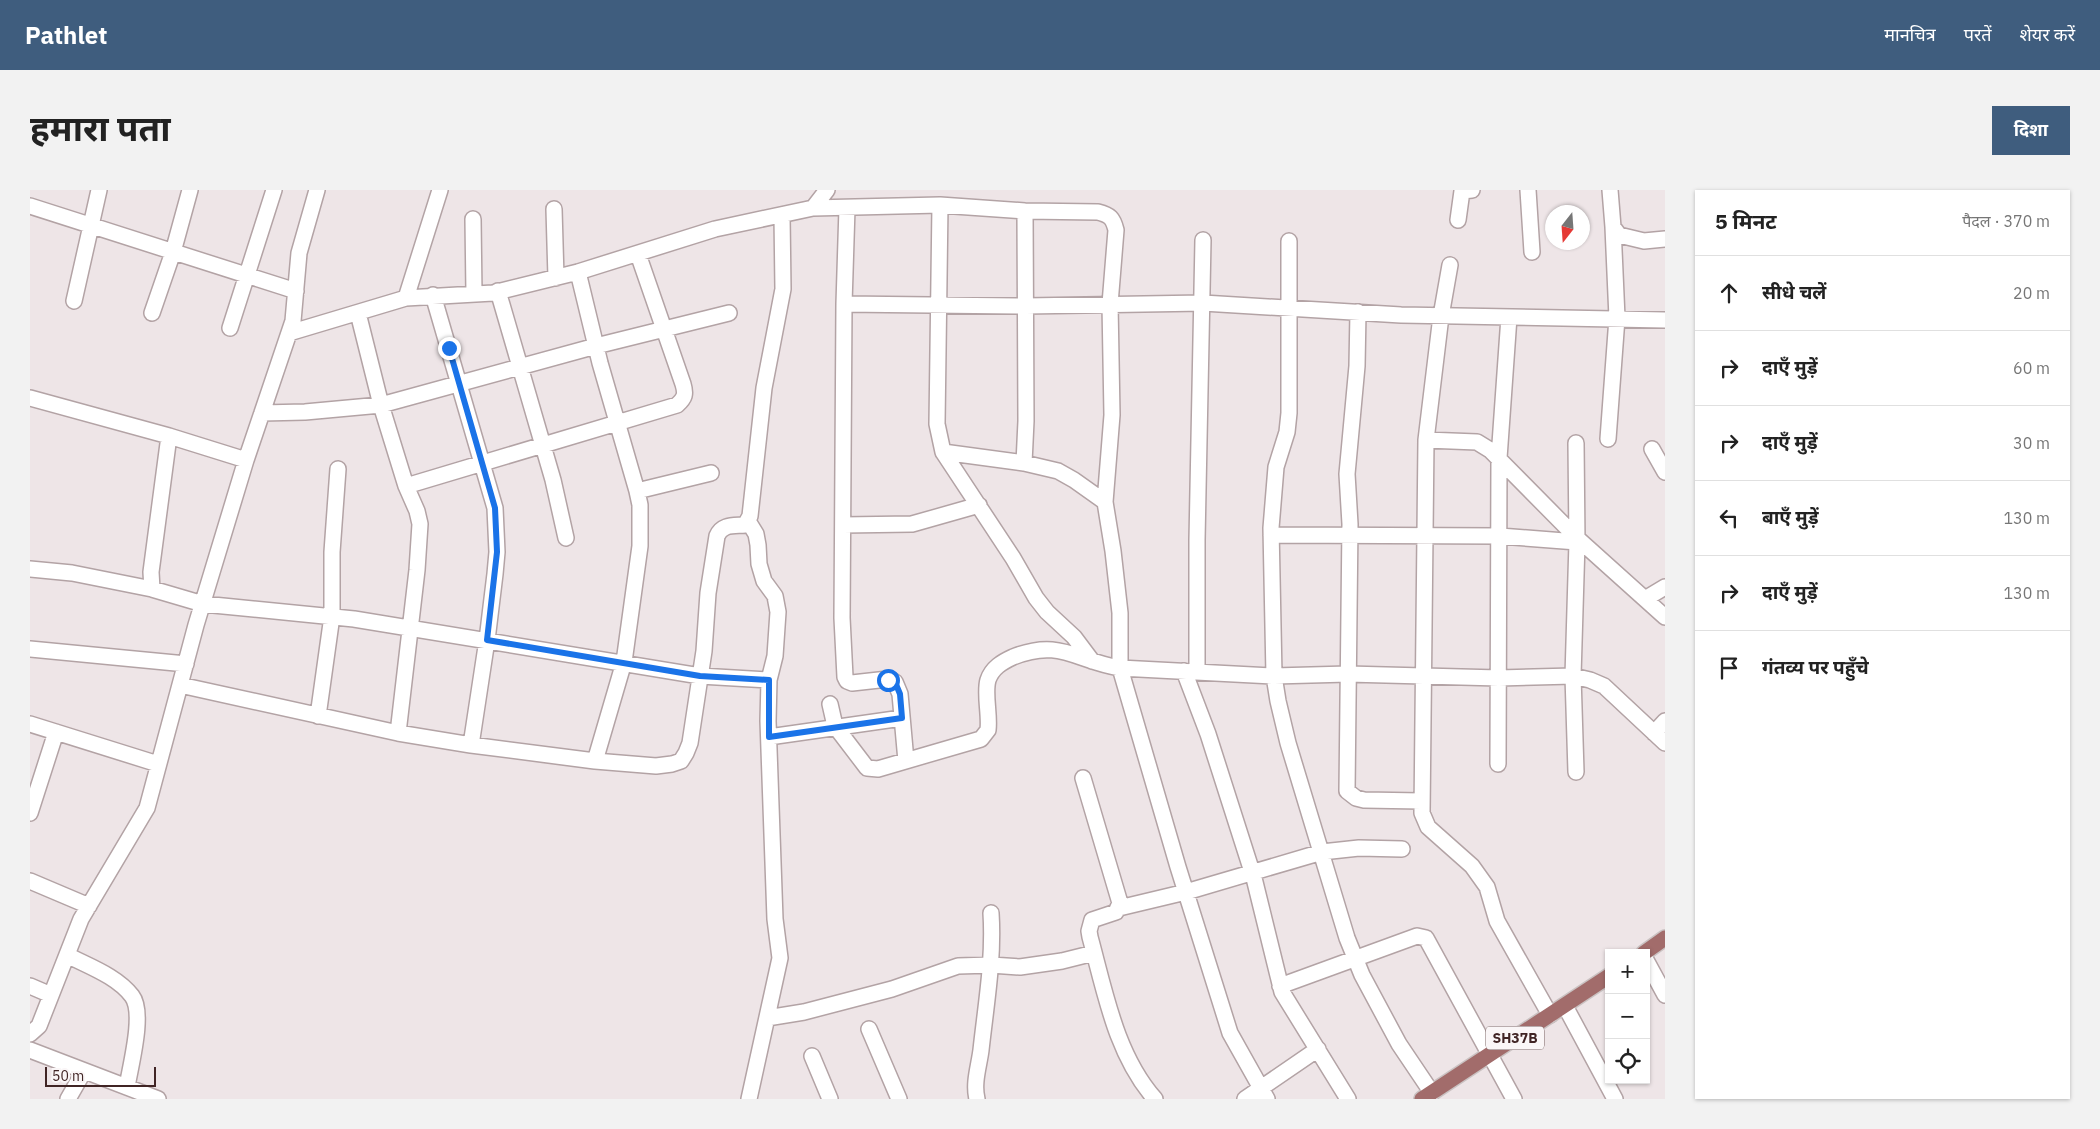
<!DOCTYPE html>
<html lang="hi">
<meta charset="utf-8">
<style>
:root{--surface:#fff;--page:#f2f2f2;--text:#222;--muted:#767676;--line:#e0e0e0;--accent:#3f5d7e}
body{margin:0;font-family:"IBM Plex Sans","Noto Sans Devanagari",sans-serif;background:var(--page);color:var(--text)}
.controls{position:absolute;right:15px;bottom:15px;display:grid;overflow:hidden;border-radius:0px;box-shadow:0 1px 4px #0004}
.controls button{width:45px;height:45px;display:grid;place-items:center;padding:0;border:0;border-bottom:1px solid var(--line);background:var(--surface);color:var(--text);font:25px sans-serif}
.compass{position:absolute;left:1515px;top:15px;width:45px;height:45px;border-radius:50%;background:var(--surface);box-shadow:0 1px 4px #0004;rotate:197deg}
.scale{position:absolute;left:15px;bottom:12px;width:111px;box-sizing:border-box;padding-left:5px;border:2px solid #402424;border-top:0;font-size:14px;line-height:18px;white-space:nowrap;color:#402424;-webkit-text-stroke:4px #faf6f7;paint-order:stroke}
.stop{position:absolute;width:15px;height:15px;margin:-11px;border:4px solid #1a73e8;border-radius:50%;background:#fff}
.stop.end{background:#1a73e8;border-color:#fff;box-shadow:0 1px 5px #0008}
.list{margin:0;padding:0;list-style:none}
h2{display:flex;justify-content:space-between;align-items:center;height:65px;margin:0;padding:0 20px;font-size:21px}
h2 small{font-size:16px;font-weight:400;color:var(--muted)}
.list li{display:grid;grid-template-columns:32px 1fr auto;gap:15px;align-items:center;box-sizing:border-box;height:75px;padding:0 20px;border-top:1px solid var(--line)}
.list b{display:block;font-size:19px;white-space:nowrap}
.list em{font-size:16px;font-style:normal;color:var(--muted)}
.icon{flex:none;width:28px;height:28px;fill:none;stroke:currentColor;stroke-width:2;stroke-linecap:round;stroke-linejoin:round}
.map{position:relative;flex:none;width:1635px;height:909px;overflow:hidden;border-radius:0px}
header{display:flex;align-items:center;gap:30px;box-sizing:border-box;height:70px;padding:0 25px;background:var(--accent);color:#fff}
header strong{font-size:24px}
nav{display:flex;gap:28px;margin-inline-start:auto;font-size:18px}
.intro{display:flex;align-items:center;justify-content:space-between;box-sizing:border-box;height:120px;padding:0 30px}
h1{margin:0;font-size:35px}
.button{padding:12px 22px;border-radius:0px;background:var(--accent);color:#fff;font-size:18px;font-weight:700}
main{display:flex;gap:30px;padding:0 30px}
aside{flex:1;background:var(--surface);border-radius:0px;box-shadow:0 1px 4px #0004}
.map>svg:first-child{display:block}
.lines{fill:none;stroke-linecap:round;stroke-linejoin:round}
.minor-casing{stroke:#b3a3a5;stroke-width:18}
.major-casing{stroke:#cac2c2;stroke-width:18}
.minor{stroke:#fff;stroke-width:15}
.major{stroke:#a26c6b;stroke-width:15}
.route{stroke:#1a73e8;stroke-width:6}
.labels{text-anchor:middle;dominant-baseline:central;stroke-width:4;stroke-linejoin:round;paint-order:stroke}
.shield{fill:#faf6f7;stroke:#786363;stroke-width:1}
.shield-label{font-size:14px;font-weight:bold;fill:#402424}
</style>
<header>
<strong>Pathlet</strong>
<nav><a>मानचित्र</a><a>परतें</a><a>शेयर करें</a></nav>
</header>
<div class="intro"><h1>हमारा पता</h1><a class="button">दिशा</a></div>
<main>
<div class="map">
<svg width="1635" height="909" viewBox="0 0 1635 909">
<rect width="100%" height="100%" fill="#eee5e7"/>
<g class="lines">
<g class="minor-casing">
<path id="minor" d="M1498 0 1502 62
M1580 0 1583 37 1589 45 1614 51 1635 49
M910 15 907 234 913 262 994 273 1028 281 1044 290 1075 312 1083 361 1090 423V478L1148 677 1200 843 1237 909
M0 16 266 101
M783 18 797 0
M817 18 814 114 812 428 815 487 817 491 822 493 858 489 865 492 870 504 876 571
M524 19 526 88
M443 29 444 104
M1428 30 1432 1 1442 0
M1259 51V223L1257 242 1246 277 1241 338 1244 486 1248 511 1258 553 1317 748 1332 785 1369 854 1402 903
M548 82 570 173 607 301 610 315V356L594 472 565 571
M468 101 523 290 536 348
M403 105 465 318 467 362 465 384 457 450 441 555
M376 108 410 0
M44 111 69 0
M814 114 996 116 1173 113 1371 125 1635 130
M1328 122 1327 176 1317 284 1320 334 1317 601 1326 608 1334 610 1391 611
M122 123 143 62 160 0
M328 123 351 215 376 296 387 321 390 334 387 380 368 543
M200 138 244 0
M259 143 376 108 463 103 548 82 685 39 783 18 910 15 995 21 1068 22C1080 25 1083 28 1086 40L1080 114 1082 225 1075 312
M0 208 139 246 216 270
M232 223 275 222 351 215 566 156 699 123
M1578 249 1587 128 1583 37
M1396 250 1411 126 1420 75
M1546 253 1547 352 1543 486 1546 582
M1622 259 1635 282
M913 262 983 368 1006 408 1017 422 1044 447 1062 471
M994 273 996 231 995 21
M376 296 647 215C655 208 656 204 653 194L608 64
M607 301 681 283
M718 331 726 344 728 355 729 374 734 391 745 406 748 422 745 466 739 490 738 531 745 729 750 768 719 909
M813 335 882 334 949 315
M1241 345 1470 346 1547 352
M0 379 42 383 122 399 121 382 139 246
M122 399 173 414 324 429 670 486 739 490
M1615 409 1635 397
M0 459 156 474
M1154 481 1178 544 1224 688 1252 802 1318 909
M1167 482V350L1173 50
M150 495 368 543 441 555 565 571 626 576 642 574 651 571 656 563 660 553 674 461 678 403 687 346C692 334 703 336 715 335L720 326 734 198 753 99 752 26
M800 514 805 536 837 578 848 579 951 549 958 540C960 525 954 503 958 490 962 478 972 472 983 467 1030 448 1046 471 1090 478L1244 486 1318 484 1469 488 1543 486 1560 490 1574 496 1635 553
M288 526 302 426V362L308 279
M0 534 128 574
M1624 543 1635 531
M739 547 872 528
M1468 574 1469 268 1479 127
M1053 588 1090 713 1086 722 1062 730 1059 741 1060 747C1075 802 1086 865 1125 909
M0 623 26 542
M0 691 59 716
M1089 718 1156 702 1292 662 1329 658 1372 659
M37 765C58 776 87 786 102 806 115 823 100 877 97 897
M1616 770 1635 805
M0 796 21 805
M1250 796 1387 746 1396 748 1484 909
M1535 816 1585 909
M1520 825 1467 731 1457 697 1442 676 1398 637 1392 623 1396 250 1447 252 1460 260 1547 348 1635 427
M737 828 774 822 862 799 928 776 961 775 990 777 1032 771 1064 763
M839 839 869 909
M0 844 9 836 51 729 117 618 166 435 216 270 263 131 269 63 287 0
M0 860 128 909
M782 866 800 909
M38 909 54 881
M947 909C943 893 949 876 951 860 956 814 964 769 961 723
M1215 909 1288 859"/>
</g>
<g class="major-casing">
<path id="major" d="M1614 763 1635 748
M1392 909 1579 786"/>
</g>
<use href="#minor" class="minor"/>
<use href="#major" class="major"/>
</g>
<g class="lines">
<path class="route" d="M419 158 465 318 467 362 457 450 670 486 739 490V547L872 528 870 504 865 492 858 490"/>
</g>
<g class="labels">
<rect class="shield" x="1456" y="836.5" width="58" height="23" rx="4"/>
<g class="shield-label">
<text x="1485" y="848">SH37B</text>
</g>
</g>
</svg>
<div class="controls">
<button>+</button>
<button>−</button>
<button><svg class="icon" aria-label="locate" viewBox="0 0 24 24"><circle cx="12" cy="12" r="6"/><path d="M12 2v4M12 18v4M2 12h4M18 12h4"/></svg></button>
</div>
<svg class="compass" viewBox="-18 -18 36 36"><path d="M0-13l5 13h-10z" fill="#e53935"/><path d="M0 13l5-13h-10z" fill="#767676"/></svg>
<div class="scale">50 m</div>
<div class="stop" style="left:858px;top:490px"></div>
<div class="stop end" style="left:419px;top:158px"></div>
</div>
<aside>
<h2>5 मिनट<small>पैदल · 370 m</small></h2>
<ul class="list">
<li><svg class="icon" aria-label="ahead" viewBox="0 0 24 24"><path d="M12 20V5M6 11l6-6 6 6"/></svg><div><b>सीधे चलें</b></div><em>20 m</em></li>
<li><svg class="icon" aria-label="right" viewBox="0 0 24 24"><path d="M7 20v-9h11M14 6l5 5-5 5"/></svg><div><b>दाएँ मुड़ें</b></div><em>60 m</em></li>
<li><svg class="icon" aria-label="right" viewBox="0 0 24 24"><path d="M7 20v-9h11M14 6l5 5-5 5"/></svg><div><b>दाएँ मुड़ें</b></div><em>30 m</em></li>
<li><svg class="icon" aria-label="left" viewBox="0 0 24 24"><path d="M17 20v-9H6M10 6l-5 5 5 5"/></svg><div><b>बाएँ मुड़ें</b></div><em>130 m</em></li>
<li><svg class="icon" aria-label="right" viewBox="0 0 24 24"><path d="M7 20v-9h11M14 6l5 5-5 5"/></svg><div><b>दाएँ मुड़ें</b></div><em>130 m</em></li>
<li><svg class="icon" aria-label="arrive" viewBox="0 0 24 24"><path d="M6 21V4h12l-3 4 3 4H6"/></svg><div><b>गंतव्य पर पहुँचे</b></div></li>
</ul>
</aside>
</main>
